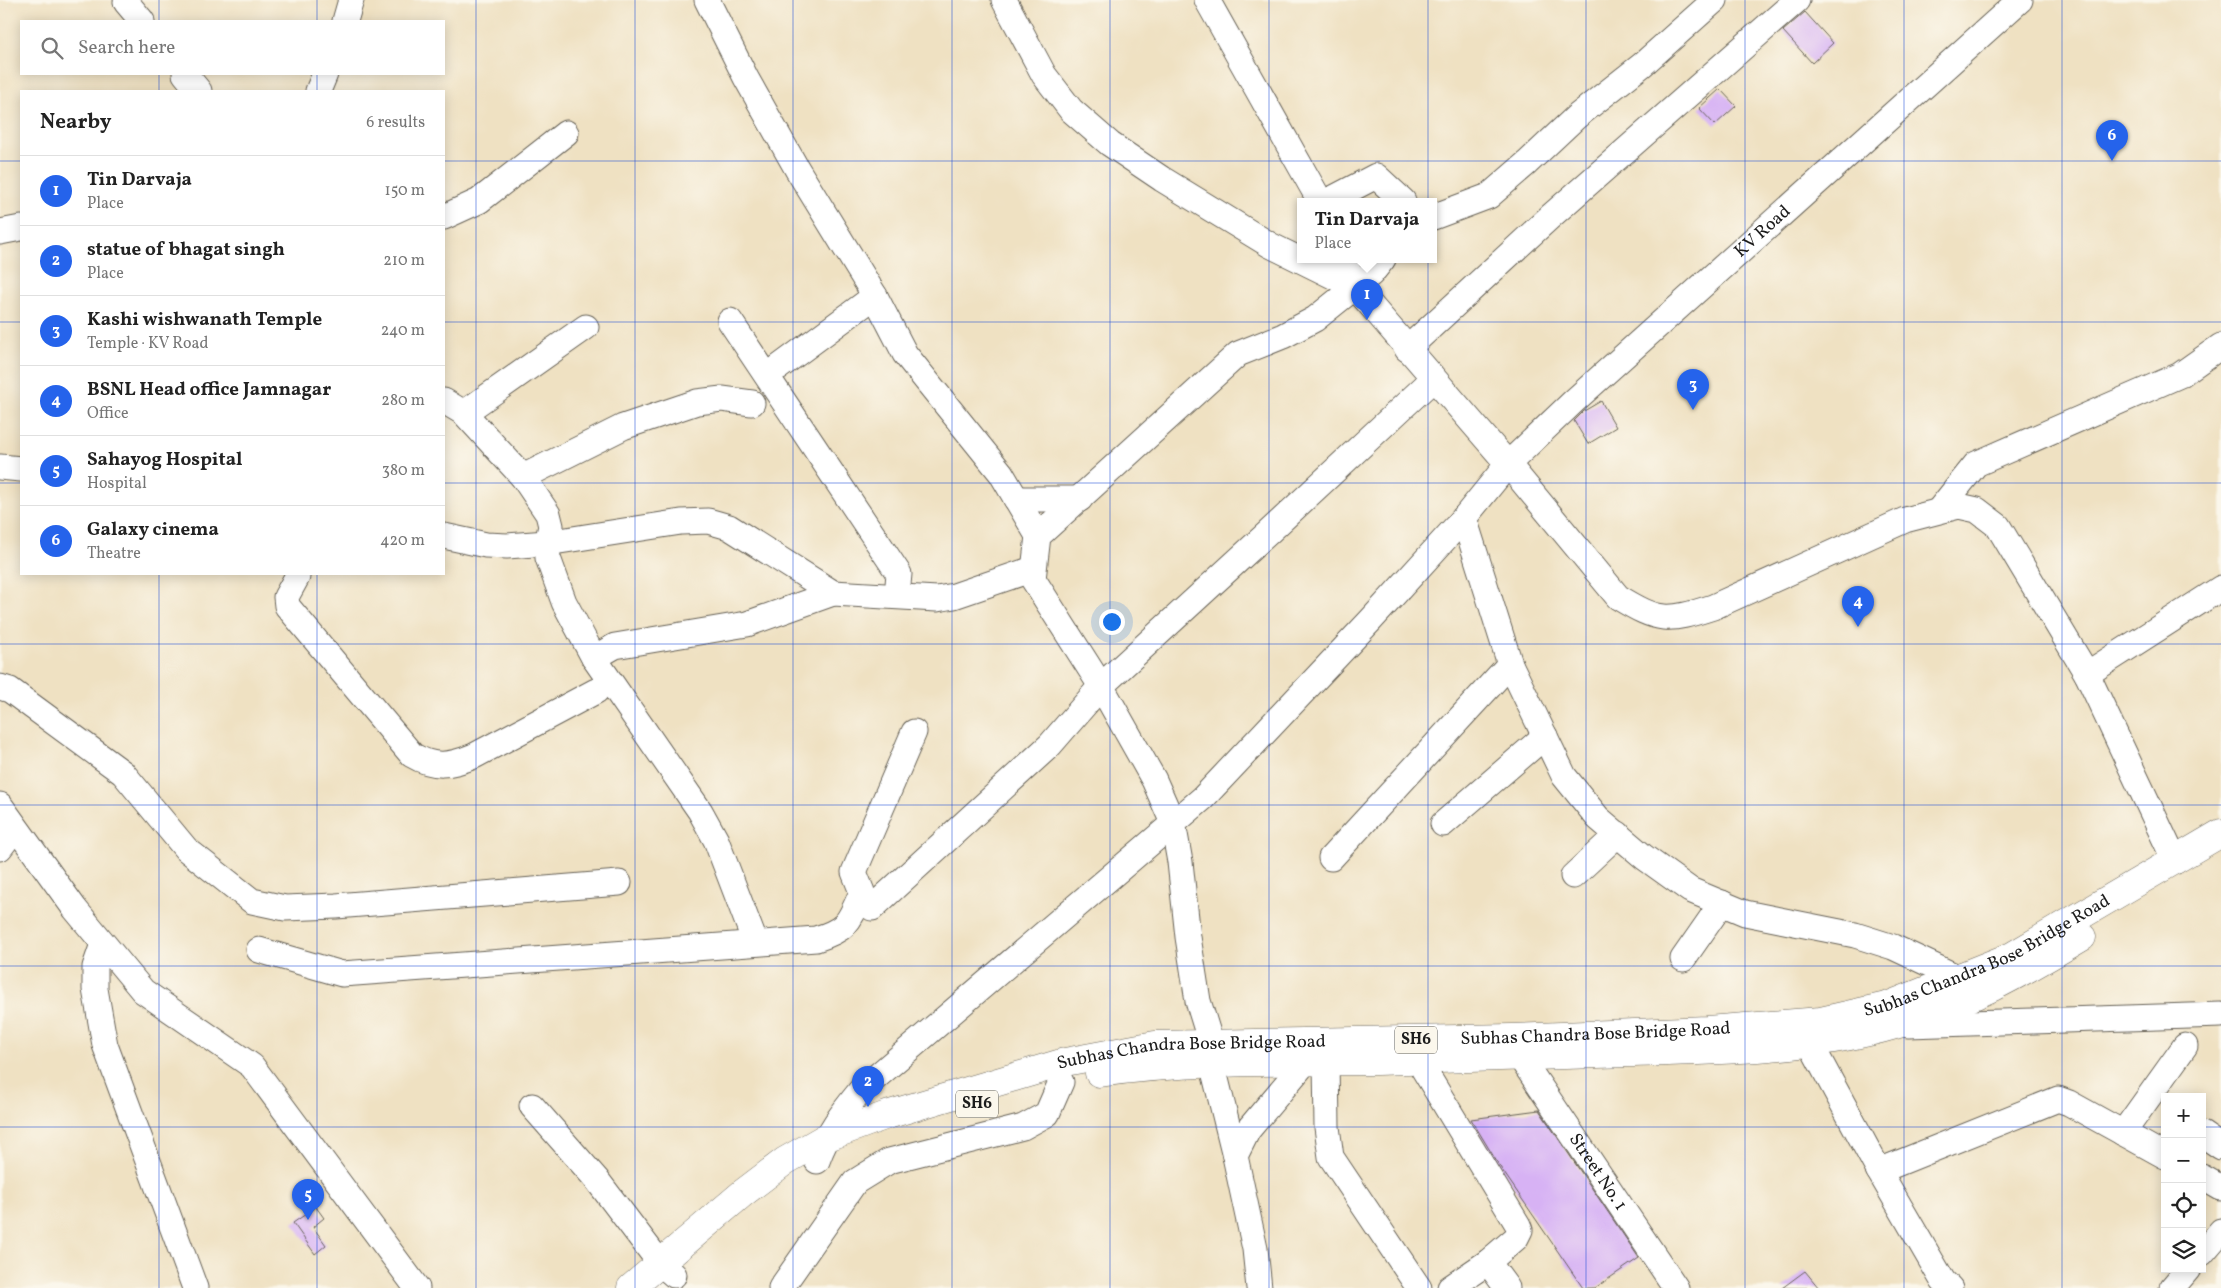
<!DOCTYPE html>
<meta charset="utf-8">
<style>
:root{--surface:#fff;--page:#f6f6f6;--text:#222;--muted:#767676;--line:#e0e0e0;--accent:#2563eb}
body{margin:0;font-family:Vollkorn,serif;background:var(--page);color:var(--text)}
.controls{position:absolute;right:15px;bottom:15px;display:grid;overflow:hidden;border-radius:0px;box-shadow:0 2px 12px #0003}
.controls button{width:45px;height:45px;display:grid;place-items:center;padding:0;border:0;border-bottom:1px solid var(--line);background:var(--surface);color:var(--text);font:25px sans-serif}
.you{position:absolute;left:1111px;top:621px;width:18px;height:18px;margin:-12px;border:4px solid #fff;border-radius:50%;background:#1a73e8;box-shadow:0 0 0 8px #1a73e833}
.badge{display:grid;place-items:center;width:32px;height:32px;border-radius:50%;background:var(--accent);color:#fff;font-size:16px;font-weight:700}
.pin{position:absolute;translate:-50% -41px;filter:drop-shadow(0 1px 2px #0008)}
.pin::after{content:'';position:absolute;top:26px;width:18px;height:15px;background:inherit;clip-path:polygon(0 0,100% 0,50% 100%)}
.popup{position:absolute;left:1297px;top:198px;width:140px;height:65px;box-sizing:border-box;display:grid;place-content:center;border-radius:0px;background:var(--surface);filter:drop-shadow(0 1px 4px #0005);font-size:16px;white-space:nowrap;color:var(--muted)}
.popup b{font-size:19px;color:var(--text)}
.popup::after{content:'';position:absolute;left:50%;top:100%;margin-left:-10px;border:10px solid transparent;border-top-color:var(--surface)}
.list{margin:0;padding:0;list-style:none}
h2{display:flex;justify-content:space-between;align-items:center;height:65px;margin:0;padding:0 20px;font-size:21px}
h2 small{font-size:16px;font-weight:400;color:var(--muted)}
.list li{display:grid;grid-template-columns:32px 1fr auto;gap:15px;align-items:center;box-sizing:border-box;height:70px;padding:0 20px;border-top:1px solid var(--line)}
.list b{display:block;font-size:19px;white-space:nowrap}
.list p{margin:0;font-size:16px;white-space:nowrap;color:var(--muted)}
.list em{font-size:16px;font-style:normal;color:var(--muted)}
.icon{flex:none;width:28px;height:28px;fill:none;stroke:currentColor;stroke-width:2;stroke-linecap:round;stroke-linejoin:round}
.map{position:relative;flex:none;width:2221px;height:1288px;overflow:hidden}
.search{position:absolute;background:var(--surface);box-shadow:0 2px 12px #0003;left:20px;top:20px;width:425px;height:55px;display:flex;align-items:center;gap:12px;box-sizing:border-box;padding:0 18px;border-radius:0px;color:var(--muted);font-size:19px}
.panel{position:absolute;background:var(--surface);box-shadow:0 2px 12px #0003;left:20px;top:90px;width:425px;height:485px;border-radius:0px}
.map>svg:first-child{display:block}
.building{fill:#d7b2f4}
.lines{fill:none;stroke-linecap:round;stroke-linejoin:round}
.minor-casing{stroke:#666156;stroke-width:27}
.major-casing{stroke:#666156;stroke-width:29}
.minor{stroke:#fff;stroke-width:25}
.major{stroke:#fff;stroke-width:28}
.grid{fill:none;stroke:#1d4ed8;stroke-width:1;stroke-opacity:0.55}
.labels{text-anchor:middle;dominant-baseline:central;stroke-width:4.5;stroke-linejoin:round;paint-order:stroke}
.shield{fill:#fbf7ec;stroke:#5f5e5a;stroke-width:1}
.shield-label{font-size:16px;font-weight:bold;fill:#1c1c1c}
.street-label{font-size:18px;fill:#1c1c1c;stroke:#fbf7ec}
</style>
<div class="map">
<svg width="2221" height="1288" viewBox="0 0 2221 1288">
<rect width="100%" height="100%" fill="#fbf7ec"/>
<filter id="ink" filterUnits="userSpaceOnUse"><feTurbulence type="fractalNoise" baseFrequency=".02" numOctaves="2"/><feDisplacementMap in="SourceGraphic" scale="10" xChannelSelector="R" yChannelSelector="G"/><feConvolveMatrix kernelMatrix="1 2 1 2 8 2 1 2 1" color-interpolation-filters="sRGB"/></filter>
<filter id="wash" filterUnits="userSpaceOnUse"><feTurbulence type="fractalNoise" baseFrequency=".0096" numOctaves="4" result="noise"/><feDisplacementMap in="SourceGraphic" scale="20" xChannelSelector="R" yChannelSelector="G"/><feGaussianBlur stdDeviation="1.12" result="paint"/><feColorMatrix in="noise" values="0 0 0 0 0 0 0 0 0 0 0 0 0 0 0 0 0 1.4 0 .05"/><feComposite in="paint" operator="in"/></filter>
<g filter="url(#wash)">
<rect width="100%" height="100%" fill="#efe1c2"/>
<g id="blocks">
<path class="building" d="M1805 12 1833 43 1812 63 1783 31Z
M1720 89 1736 106 1715 125 1699 108Z
M1601 401 1616 427 1588 444 1574 421 1584 411Z
M1539 1110 1639 1258 1595 1288H1583L1500 1167 1471 1119Z
M316 1207 324 1218 313 1227 326 1245 315 1254 293 1223Z
M1805 1271 1819 1288H1782Z"/>
</g>
</g>
<g filter="url(#ink)">
<use href="#blocks" fill-opacity="0" stroke="#666156" stroke-width="1"/>
<g class="lines">
<g class="minor-casing">
<g id="minor">
<path d="M707 0 746 78 797 169 875 296 905 354 1001 473 1038 536"/>
<path d="M1004 0 1044 75 1071 110 1110 144 1162 179 1270 245 1355 287"/>
<path d="M1207 0 1320 201"/>
<path d="M126 2 142 21"/>
<path d="M345 21 351 0"/>
<path d="M185 74 199 91"/>
<path d="M318 91 325 74"/>
<path d="M1328 201 1376 176 1403 201"/>
<path d="M444 217 479 201 566 133"/>
<path d="M1433 217 1489 196 1527 163 1576 117 1642 65 1715 0"/>
<path d="M0 232 21 228"/>
<path d="M1344 259 1355 287 1508 464 1618 597C1659 622 1667 622 1713 607L1905 520 1959 506 1977 510 1998 526 2087 674 2175 861"/>
<path d="M730 321 899 574 897 595"/>
<path d="M1407 349 1551 216 1797 0"/>
<path d="M779 367 875 296"/>
<path d="M444 401 464 413 523 477 548 514 551 526 547 543 548 558 564 602 594 658 700 811 716 840 755 942"/>
<path d="M464 413 586 327"/>
<path d="M0 467 21 469"/>
<path d="M523 477 623 427 697 402 722 399 752 403"/>
<path d="M1016 499H1080"/>
<path d="M1939 510 1976 464 2180 375 2221 346"/>
<path d="M1464 518 1510 664 1564 776 1598 818 1644 857 1690 890 1745 913 1855 935 1893 947 1959 978"/>
<path d="M444 536 486 545 507 546 547 543 681 522 708 521 729 527 833 593 937 599 954 596 1033 569"/>
<path d="M297 574V577L286 597 287 606 412 755C434 768 450 766 474 756L596 691"/>
<path d="M594 658 615 646 747 624 833 593"/>
<path d="M2087 674 2221 588"/>
<path d="M0 687 10 690 123 773 186 849 252 901 285 908 336 906 619 883"/>
<path d="M0 805 75 909 143 991 252 1066 417 1288"/>
<path d="M1443 824 1545 736"/>
<path d="M0 848 15 828"/>
<path d="M1331 858 1510 664"/>
<path d="M1573 876 1618 834"/>
<path d="M872 908 1050 745 1101 686 1270 531 1433 379"/>
<path d="M103 944 95 967V989L105 1045 195 1288"/>
<path d="M259 950 342 974 816 939C848 929 849 922 862 892L854 872 914 732"/>
<path d="M1683 959 1722 903"/>
<path d="M1908 1025 2221 1015"/>
<path d="M1810 1043 1879 1171 1943 1281 1950 1288"/>
<path id="s1" d="M1520 1057 1676 1288"/>
<path d="M1326 1060 1327 1127 1331 1157 1419 1288"/>
<path d="M1418 1060 1518 1225 1520 1230 1516 1238 1488 1262 1507 1288"/>
<path d="M532 1106 597 1180 660 1263 674 1275"/>
<path d="M2123 1133 2185 1046"/>
<path d="M2202 1134 2221 1147"/>
<path d="M1235 1156 1248 1130 1306 1061"/>
<path id="s2" d="M817 1161C827 1133 842 1113 861 1090L1203 798 1371 620 1464 518 1508 464 1574 401 2020 0"/>
<path d="M1879 1171 2058 1099 2069 1103 2165 1156"/>
<path d="M2202 1177 2221 1188"/>
<path d="M2202 1253 2221 1231"/>
<path d="M781 1288 855 1182 889 1161 1023 1127 1047 1114 1061 1082"/>
<path d="M1259 1288 1255 1249 1235 1156 1212 1063 1211 1043 1198 1001 1188 937 1180 862 1173 823 1154 780 1101 686 1033 579 1038 536 1238 354 1283 336 1315 319 1371 274 1383 259"/>
<path d="M1450 1288 1488 1262"/>
<path d="M2172 1288 2188 1269"/>
</g>
</g>
<g class="major-casing">
<g id="major">
<path d="M1099 1073C1191 1060 1284 1062 1377 1061 1461 1059 1545 1056 1629 1053 1718 1051 1810 1050 1895 1025 1966 1005 2020 974 2082 937"/>
<path id="s3" d="M631 1288 743 1193 785 1161 825 1138 887 1115 1065 1062 1155 1045 1511 1038 1707 1030 1821 1021 1887 1006 2012 956 2221 833"/>
</g>
</g>
<use href="#minor" class="minor"/>
<use href="#major" class="major"/>
</g>
</g>
<path class="grid" d="M159 0V21M317 0V21M476 0V1288M635 0V1288M793 0V1288M952 0V1288M1110 0V1288M1269 0V1288M1428 0V1288M1586 0V1288M1745 0V1288M1904 0V1288M2062 0V1288M159 74V91M317 74V91M0 161H21M444 161H2221M0 322H21M444 322H2221M0 483H21M444 483H2221M159 574V1288M317 574V1288M0 644H2221M0 805H2221M0 966H2221M0 1127H2165M2202 1127H2221"/>
<g class="labels">
<g class="shield">
<rect x="1395" y="1026.5" width="42" height="27" rx="4"/>
<rect x="956" y="1090.5" width="42" height="27" rx="4"/>
</g>
<g class="shield-label">
<text x="1416" y="1040">SH6</text>
<text x="977" y="1104">SH6</text>
</g>
<g class="street-label">
<text stroke="none"><textPath href="#s2" startOffset="1331">KV Road</textPath></text>
<text stroke="none"><textPath href="#s3" startOffset="1435">Subhas Chandra Bose Bridge Road</textPath></text>
<text stroke="none"><textPath href="#s3" startOffset="1030">Subhas Chandra Bose Bridge Road</textPath></text>
<text stroke="none"><textPath href="#s3" startOffset="625">Subhas Chandra Bose Bridge Road</textPath></text>
<text stroke="none"><textPath href="#s1" startOffset="139">Street No. 1</textPath></text>
</g>
</g>
</svg>
<div class="controls">
<button>+</button>
<button>−</button>
<button><svg class="icon" aria-label="locate" viewBox="0 0 24 24"><circle cx="12" cy="12" r="6"/><path d="M12 2v4M12 18v4M2 12h4M18 12h4"/></svg></button>
<button><svg class="icon" aria-label="layers" viewBox="0 0 24 24"><path d="M12 4l9 5-9 5-9-5zM3 14l9 5 9-5"/></svg></button>
</div>
<div class="you"></div>
<div class="pin badge" style="left:1367px;top:320px">1</div>
<div class="popup"><b>Tin Darvaja</b>Place</div>
<div class="pin badge" style="left:868px;top:1107px">2</div>
<div class="pin badge" style="left:1693px;top:410px">3</div>
<div class="pin badge" style="left:1858px;top:627px">4</div>
<div class="pin badge" style="left:308px;top:1220px">5</div>
<div class="pin badge" style="left:2112px;top:161px">6</div>
<div class="search"><svg class="icon" aria-label="search" viewBox="0 0 24 24"><circle cx="10" cy="10" r="6"/><path d="M15 15l6 6"/></svg>Search here</div>
<section class="panel">
<h2>Nearby<small>6 results</small></h2>
<ul class="list">
<li><span class="badge">1</span><div><b>Tin Darvaja</b><p>Place</p></div><em>150 m</em></li>
<li><span class="badge">2</span><div><b>statue of bhagat singh</b><p>Place</p></div><em>210 m</em></li>
<li><span class="badge">3</span><div><b>Kashi wishwanath Temple</b><p>Temple · KV Road</p></div><em>240 m</em></li>
<li><span class="badge">4</span><div><b>BSNL Head office Jamnagar</b><p>Office</p></div><em>280 m</em></li>
<li><span class="badge">5</span><div><b>Sahayog Hospital</b><p>Hospital</p></div><em>380 m</em></li>
<li><span class="badge">6</span><div><b>Galaxy cinema</b><p>Theatre</p></div><em>420 m</em></li>
</ul>
</section>
</div>
